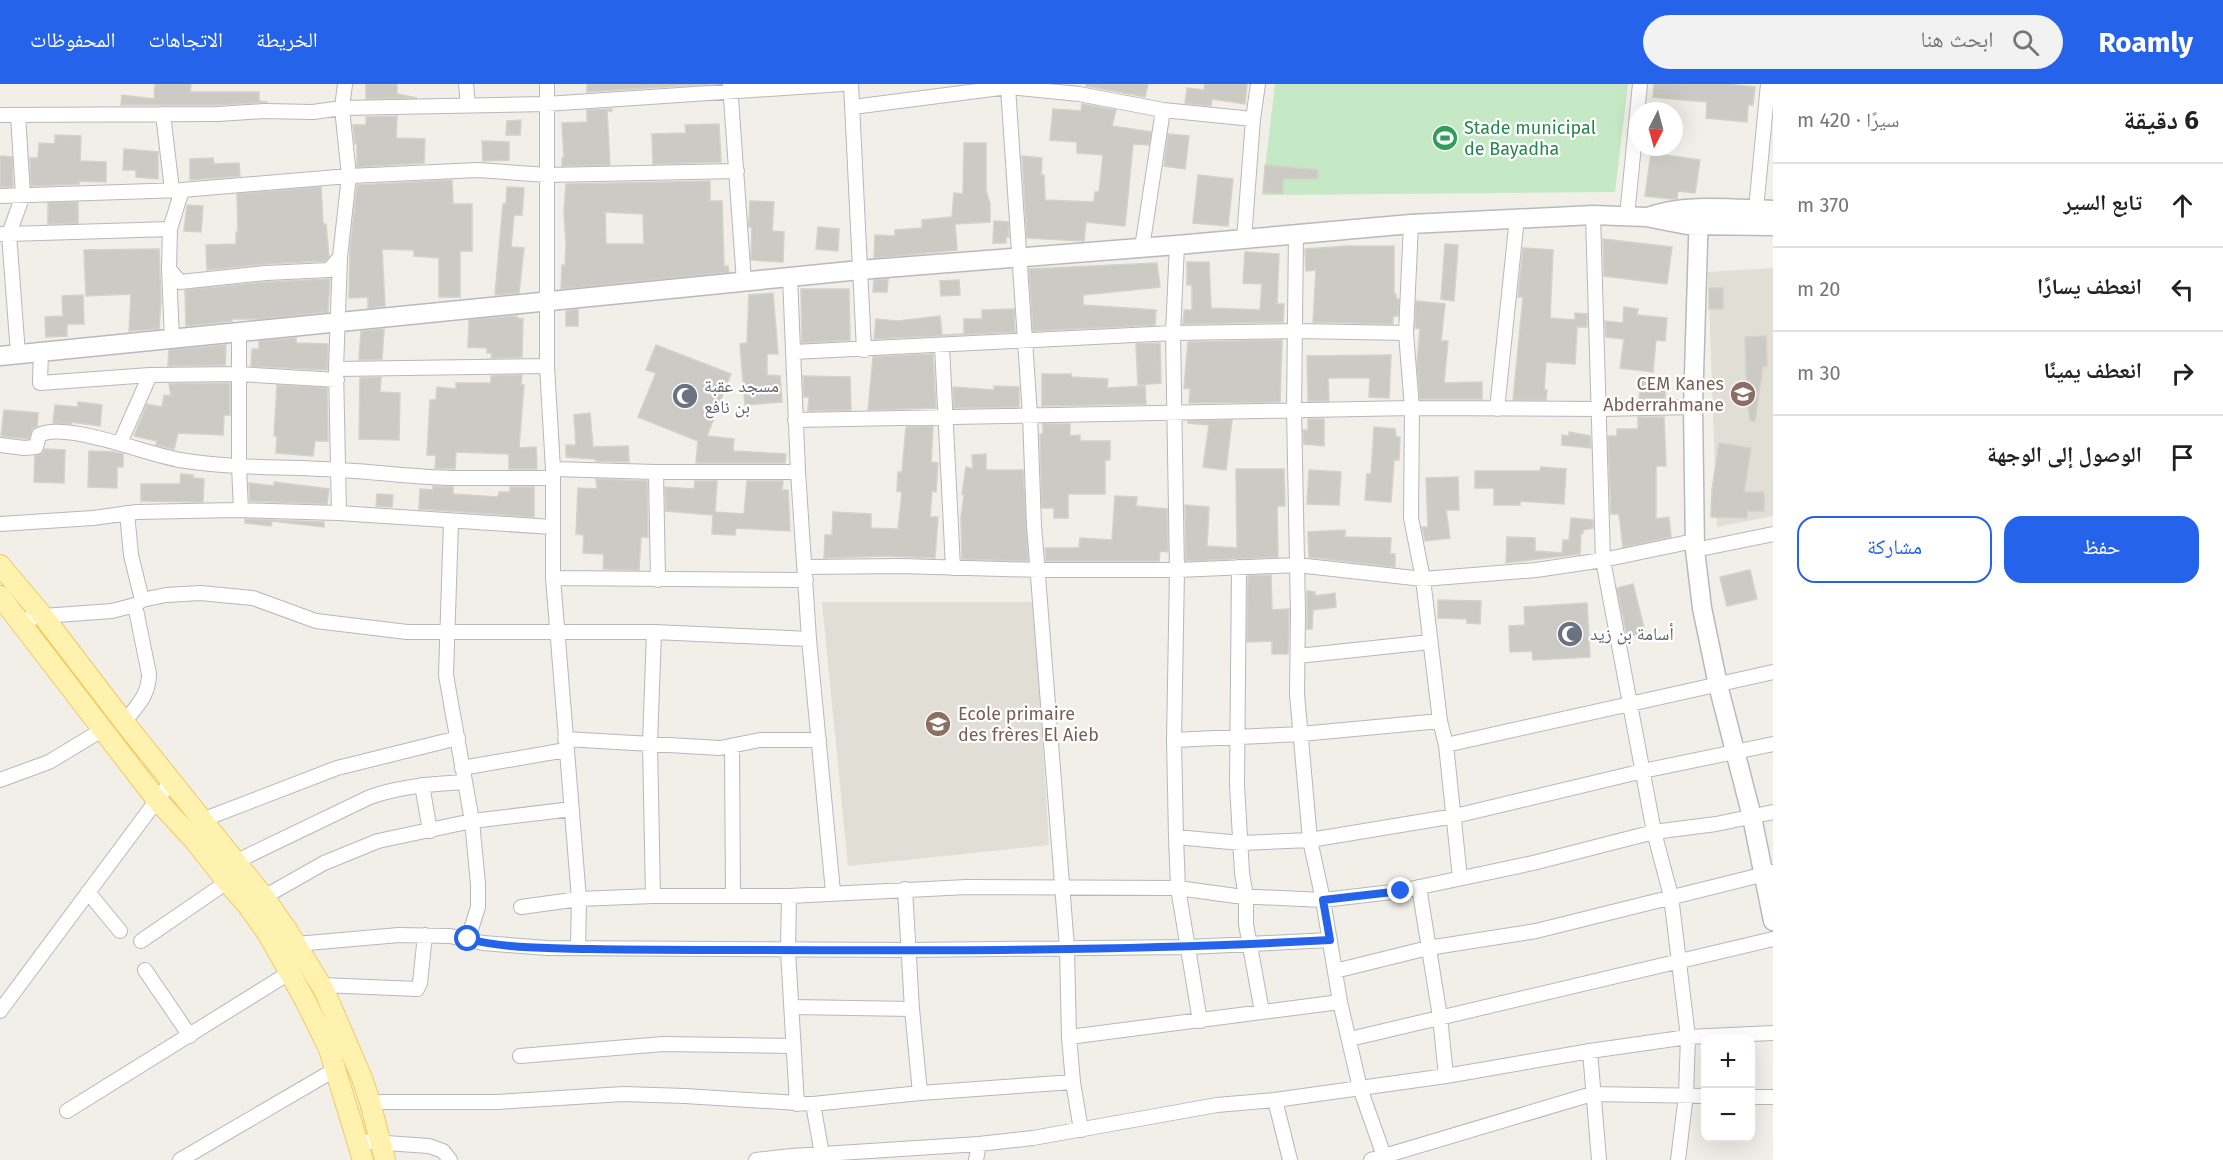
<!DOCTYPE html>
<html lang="ar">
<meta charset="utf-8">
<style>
:root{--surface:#fff;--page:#f2f2f2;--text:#222;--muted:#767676;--line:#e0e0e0;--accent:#2563eb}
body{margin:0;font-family:"Fira Sans","Noto Naskh Arabic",sans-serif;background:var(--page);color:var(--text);direction:rtl}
.controls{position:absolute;right:18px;bottom:18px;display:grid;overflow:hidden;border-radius:12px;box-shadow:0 6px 24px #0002}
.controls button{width:54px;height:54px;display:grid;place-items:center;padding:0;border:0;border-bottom:2px solid var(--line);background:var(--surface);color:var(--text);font:30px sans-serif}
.compass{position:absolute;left:1629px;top:18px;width:54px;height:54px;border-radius:50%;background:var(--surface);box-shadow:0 6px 24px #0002;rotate:186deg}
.stop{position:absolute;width:18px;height:18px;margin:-14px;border:4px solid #2563eb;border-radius:50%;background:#fff}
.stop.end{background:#2563eb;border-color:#fff;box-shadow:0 2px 6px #0008}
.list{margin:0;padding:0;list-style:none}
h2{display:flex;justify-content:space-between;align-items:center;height:78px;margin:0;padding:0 24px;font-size:26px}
h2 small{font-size:20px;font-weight:400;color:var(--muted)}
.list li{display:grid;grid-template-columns:39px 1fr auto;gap:18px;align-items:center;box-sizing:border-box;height:84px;padding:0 24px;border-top:2px solid var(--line)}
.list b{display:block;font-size:22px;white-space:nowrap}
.list em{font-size:20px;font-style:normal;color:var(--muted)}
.actions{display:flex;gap:12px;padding:18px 24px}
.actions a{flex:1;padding:14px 0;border:2px solid var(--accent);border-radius:18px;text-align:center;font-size:21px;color:var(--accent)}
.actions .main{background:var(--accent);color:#fff}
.icon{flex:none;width:33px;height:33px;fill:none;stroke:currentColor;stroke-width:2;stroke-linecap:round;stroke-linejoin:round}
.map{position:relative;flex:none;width:1773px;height:1076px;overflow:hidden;direction:ltr}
header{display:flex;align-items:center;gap:36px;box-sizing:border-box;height:84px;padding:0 30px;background:var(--accent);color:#fff}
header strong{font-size:28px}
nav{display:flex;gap:33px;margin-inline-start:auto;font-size:21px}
.search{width:420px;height:54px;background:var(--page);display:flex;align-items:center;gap:15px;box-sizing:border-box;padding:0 21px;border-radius:33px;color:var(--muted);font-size:22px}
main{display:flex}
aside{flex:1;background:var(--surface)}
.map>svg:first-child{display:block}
.education{fill:#e1ded6}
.green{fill:#c5e8c5}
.building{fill:#cccac5;stroke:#d6d1c6;stroke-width:1.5;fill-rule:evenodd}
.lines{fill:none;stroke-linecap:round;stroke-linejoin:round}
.street-casing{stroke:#b5b8bc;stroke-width:16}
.secondary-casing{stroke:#b6babf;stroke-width:21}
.primary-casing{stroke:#f2c960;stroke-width:22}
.street{stroke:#fff;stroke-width:14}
.secondary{stroke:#fff;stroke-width:18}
.primary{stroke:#fff2af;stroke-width:20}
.route{stroke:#2563eb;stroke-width:8}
.labels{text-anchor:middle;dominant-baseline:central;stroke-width:4.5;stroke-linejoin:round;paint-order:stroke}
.leisure-label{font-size:18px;fill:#27864d;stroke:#fff;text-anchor:start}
.education-label{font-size:18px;fill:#785e54;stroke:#fff;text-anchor:end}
.worship-label{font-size:18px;fill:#5b616d;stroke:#fff;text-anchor:start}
</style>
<header>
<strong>Roamly</strong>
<div class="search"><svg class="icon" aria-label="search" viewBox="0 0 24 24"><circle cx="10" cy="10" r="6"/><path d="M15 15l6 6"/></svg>ابحث هنا</div>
<nav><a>الخريطة</a><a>الاتجاهات</a><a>المحفوظات</a></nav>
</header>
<main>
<aside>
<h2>6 دقيقة<small>سيرًا · 420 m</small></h2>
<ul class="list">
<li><svg class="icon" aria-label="ahead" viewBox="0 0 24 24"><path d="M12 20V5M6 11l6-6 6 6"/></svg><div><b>تابع السير</b></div><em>370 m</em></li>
<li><svg class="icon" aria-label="left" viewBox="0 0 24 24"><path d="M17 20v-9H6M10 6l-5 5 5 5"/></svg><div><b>انعطف يسارًا</b></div><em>20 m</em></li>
<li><svg class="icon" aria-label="right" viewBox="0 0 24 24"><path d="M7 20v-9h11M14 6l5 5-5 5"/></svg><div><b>انعطف يمينًا</b></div><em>30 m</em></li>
<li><svg class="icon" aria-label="arrive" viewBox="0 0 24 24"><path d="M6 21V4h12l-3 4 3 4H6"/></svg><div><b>الوصول إلى الوجهة</b></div></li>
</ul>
<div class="actions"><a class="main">حفظ</a><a>مشاركة</a></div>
</aside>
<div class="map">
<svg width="1773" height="1076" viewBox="0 0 1773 1076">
<rect width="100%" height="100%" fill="#f1efe8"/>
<path class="education" d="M1773 184V432L1717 443 1708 188Z
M822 518H1034L1049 761 848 782Z"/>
<path class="green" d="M1275 0H1628L1615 108 1262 111Z"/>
<path class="building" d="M155 0H191L190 8H259V17L268 18 218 21H121L122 11 154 15Z
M366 0H397V10L417 14 366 15Z
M587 0H709L587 8Z
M1086 0H1148L1145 13 1086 2Z
M1205 0H1247L1245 20 1212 15 1211 22 1185 19 1187 4 1204 6Z
M1654 0H1726L1755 3 1753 21H1748L1747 38 1706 34 1707 18 1653 13Z
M1082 20 1116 26 1112 42 1151 48 1149 61 1133 60 1125 142 1086 138 1084 157 1027 154 1022 72 1042 74 1041 91H1044L1045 116 1094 118 1095 108H1099L1103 71 1077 69V58L1050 56 1053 25 1081 27Z
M612 25V27H607L610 81 562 82V74H564L562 39 587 38V26Z
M397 32 396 54 425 55 424 79 357 83V60H355L353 41H366V33Z
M521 36 520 51H506L507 37Z
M719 40 721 78 653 80 652 50 686 49 685 41Z
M1168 50 1189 52 1185 85 1164 82Z
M55 51 81 52 80 77 106 78V98L79 97V100L31 102 30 74H38L39 59 55 60Z
M482 57 509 58V76L483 77Z
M964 59H986V106L990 120V138L955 140 957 166 874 174 875 151 895 152V146L922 144V136L952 133 954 109 963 110Z
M124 65 158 68V95L136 93V86H123Z
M1651 69 1700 76 1695 109 1678 107 1677 115H1672L1645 112Z
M0 72 12 73 13 103H0Z
M213 74 214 80 239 79 240 92 190 96V75Z
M1265 81 1318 86V95H1283V110L1263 108Z
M1198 91 1233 95 1228 142 1193 139Z
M452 96 453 120H472V167H460V213H439V174L414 172V166L382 165 385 222 368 224V213L349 214 350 165 357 101Z
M710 97V117H722L724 182H728L729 188 561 205 562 181 565 182 566 160 564 128 566 100ZM605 128 643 130 644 160H606Z
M321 103 323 140H326L329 173 325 177 265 180 207 186 206 161 236 160V148H238L237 110Z
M507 103 524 104 522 131H514L511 163 524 164 519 209 495 211 503 120H506Z
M750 117 774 118 772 147 784 148 783 178 751 176 752 143H749V138Z
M78 118V139L48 140V119Z
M187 121 203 122 201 148 184 147Z
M994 137 1008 138 1009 153H1006V159H993Z
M818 143 839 145 838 167 816 165Z
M1603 155 1672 163 1667 200 1604 192Z
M1445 160 1458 161 1454 217 1441 215Z
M1347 162H1394V210H1396V215H1399L1398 232H1393V240L1313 238 1316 186 1306 187 1305 165Z
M1523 164 1553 166 1550 234 1575 236V229L1587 230V243H1577L1575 280 1546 278 1544 306H1547L1546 316H1513L1523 213H1518Z
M159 165 161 217 159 245 129 247 131 210 86 212 84 166Z
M1245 168 1279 170 1277 220H1284L1283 238 1183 240 1184 226H1192V201H1187V178H1209L1211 224 1260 226 1262 200 1243 199Z
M1157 179 1160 203 1083 211V221L1156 226 1155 241 1033 247 1029 185Z
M330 195 328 228 260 235H232V237L186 242 185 206 267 198Z
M888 195 887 208H873L874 196Z
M959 196 960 211 941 212 940 197Z
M1709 204H1723V225H1709Z
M801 205H849L850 256 802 259Z
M773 209 778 270H767V291L780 292 782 318 745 321 740 260 747 259 749 211Z
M83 211 84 240H67V252L46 253 45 233 63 232 62 212Z
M1416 217 1445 220 1441 257H1448L1444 299 1482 298V315H1420L1417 279 1420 245 1415 244Z
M1624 223 1638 225 1637 231 1667 234 1665 257 1656 256 1653 288 1620 284 1624 255 1606 253 1605 237 1623 239Z
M578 225V242H566V227Z
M1014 225 1015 248 874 255 876 235 898 237 940 232 942 251 964 250V235H982V226Z
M517 232V234L523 235 522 273 491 274 492 269H487V264L468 263 469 236Z
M384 245 382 275 359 276 361 247Z
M1766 252 1767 282H1763L1755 337H1750L1747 313 1745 253Z
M296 254V259L328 260 327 286 251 282 252 265H259V257Z
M1282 256 1280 318 1189 319 1190 305 1184 304 1188 258Z
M1160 259 1161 299 1138 301 1136 260Z
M226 261 225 281 168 282 169 266Z
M656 261 731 290 707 352 734 355 733 367 786 370 785 379H696L698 357 638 333 656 289 646 286Z
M933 270 936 324 868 326 873 273Z
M1391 271 1389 314 1369 313 1370 294H1328L1329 317H1308L1307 272Z
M1042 290H1071V293L1108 295 1107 304 1145 302 1146 320 1042 322Z
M522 291 521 301H524L519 364 536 363 537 385H509V370L456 368 455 385 435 384 436 371H427L430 316H436L437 303 456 305V299H491V292Z
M803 292 850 293 851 326 808 327 809 313H804Z
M381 293 380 308 400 309 399 356 359 355 360 294Z
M1641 296 1666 298 1665 315H1639Z
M230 299V331H224L223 351 178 349 174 365 156 361 157 357 134 352 147 320 162 323 164 311 171 312 169 300Z
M277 301 327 304 328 357H315L313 372 276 369 277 352H274Z
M994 302 1019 303V323L954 324 953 303 994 306Z
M78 318 102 321 100 342 71 338V340L53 339 55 321 78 323Z
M4 326 38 329 37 342 32 345 29 355 1 352Z
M590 329 593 363 628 362 629 378 596 377 595 375 566 373V361H576L574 331Z
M1638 333H1664L1666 382H1656V435L1669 433 1671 453 1623 463 1619 430H1611L1608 352H1617V345H1638Z
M1308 335H1324V362L1304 360 1303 346H1308Z
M1232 336 1226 386 1203 383 1209 341 1188 339V337Z
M1043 340H1070V352L1080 351V357H1110V376H1105V410H1068V434H1054V424H1042L1040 350H1043Z
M933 342 931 378 938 379 936 408 932 407 930 433H938L935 474 886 472 824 474 825 451H832L833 428 871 430V444L898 445 902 408 897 407 898 388H902L906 343Z
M1374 343 1395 345 1396 353H1400L1399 376H1394L1391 418 1365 416 1367 390H1371Z
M1569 348 1590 352 1591 364 1562 361V351L1569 352Z
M1719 359 1751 364 1744 408H1764V427H1747V434L1711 433 1712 406Z
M45 365 65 366 64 399 34 398 35 372 41 370Z
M89 367 114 368 123 370V383H117V404L88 403Z
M986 370V386H1023L1028 477 962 475 961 433 964 411 962 410 966 383 973 385 972 371Z
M1541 383 1566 385 1564 420 1520 417V421H1494V404H1475V387H1540Z
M1236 385H1284L1285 422H1277L1278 473 1186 477 1185 421 1209 423 1207 462 1237 464Z
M1309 386 1341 388 1339 421 1307 420Z
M181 390 193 391V394L204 395 203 418 141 417V400H180Z
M1458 393 1459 426H1446L1450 454 1425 457 1422 443H1428L1426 394Z
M596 395 647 397 648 453H641L639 486 603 485 604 470 583 469 584 451 576 450 578 404 597 405Z
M695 397H717L715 428 744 430 747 397H783L782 406H788L790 447 736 444 735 451 712 450 713 431 666 427 665 403 694 405Z
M274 398 329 405 327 420 250 417 249 399 274 402Z
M433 402 453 403V410L498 413 499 408H510V403H534V433L419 425 420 405 433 406Z
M377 410 393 411 392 423 376 422Z
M1115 412 1137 413 1136 422 1167 425 1168 468 1160 467 1159 477H1046L1045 464H1079L1080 454 1112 456Z
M1571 434 1593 436V444L1583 446V449L1581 448 1580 470 1506 479 1507 453 1535 454V467L1562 469 1563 456H1569Z
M245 435 324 438V443L272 437 271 442 245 439Z
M1345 446V453L1391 454 1390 470H1395V483L1309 473 1308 448Z
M1750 486 1757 515 1727 522 1720 493Z
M1271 491 1272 526 1289 525 1288 570H1272V557L1247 558 1248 492Z
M1633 500 1645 548 1627 553 1617 504Z
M1307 507 1315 508V512L1335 509 1336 523 1313 526 1312 545H1307Z
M1438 516 1481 517 1480 540 1467 539V535L1438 534Z
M1587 519 1590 573 1533 576 1532 567 1510 568 1509 542 1525 541 1524 523Z"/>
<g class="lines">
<g class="street-casing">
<path id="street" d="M466 0 468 21
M547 0V282L553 385V494L579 815 578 864
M730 0 744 198
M851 0 864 266
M1008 3 1030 331 1034 441 1067 864 1069 953 1073 998 1081 1046
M853 23 1008 3 1079 10 1163 26 1253 35
M163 30 172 106
M0 31 218 30 264 27 313 28 342 24 546 20 843 0
M18 31 23 111 9 150 170 145
M0 112 182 106 349 92 478 86 547 91 737 87
M1756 125 1768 0
M1593 131 1603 476 1654 748 1671 812 1688 953 1686 1011 1678 1076
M1627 132 1640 0
M1411 140 1406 249 1412 324 1411 434 1423 495 1440 637 1446 661 1460 794
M1296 149 1294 326 1298 529 1297 610 1310 756 1323 816 1340 918 1360 1004 1384 1072
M2 150H9L18 270
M1244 155 1253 35 1258 0
M1177 161 1173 249 1177 486 1174 656 1176 753 1178 804 1200 937
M1142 164 1163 26
M169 185 180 198 266 189 329 186 340 173
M790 193 798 388 809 555 833 808
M239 248V382L241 426
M172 256 169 185 170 145 182 106
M942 262 953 484
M41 266 40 299 150 291 239 290 337 296
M794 268 1173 249 1296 247 1406 249
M336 285 547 282
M1497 325 1517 134
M795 336 1412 324 1599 325 1693 323
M120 359 150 291
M0 361 24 364 36 363 39 351C66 337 148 371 180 376 233 385 286 382 339 386 377 388 415 393 453 394 486 394 519 394 553 394
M553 385 656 388H798
M656 388 658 496
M127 429 131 471 142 516
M339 429 336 285 340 173 349 92 342 24 345 0
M451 438 446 591 472 737 478 800V823L468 855
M0 440 93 434 137 428 235 426 339 429 552 443
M1695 466 1773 450
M805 483 901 482 1039 486H1177L1297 481 1423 495 1536 486 1603 476 1694 457
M1239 483 1237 701 1242 789 1246 812V840L1262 928
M553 494 806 496
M18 537 43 532 112 527 135 521 142 516 166 511 200 509 253 514 316 537 407 548H654L809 555
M1298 572 1430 558
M124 638C137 622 149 611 149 590L135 521
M565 655 720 664 760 656H819
M1174 656 1301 650 1440 637
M1446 661 1773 588
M732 662 733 812
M462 684 566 666
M0 696 49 678 102 646
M422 701 430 747
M202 736 337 684 458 654
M1176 753 1241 759 1310 756 1455 732 1643 687 1773 660
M235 778 370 713C401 702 432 700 465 698
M1419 803 1440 933 1446 992
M905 805 912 925 920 1009
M88 808 120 847
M653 812 650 659 654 548
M264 813 324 779 378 757 472 737 572 725
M521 823 579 815 653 812H789
M141 857 227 798
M296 860 399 851 450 852 483 859 547 864 908 866 1189 863 1330 856
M145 886 190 952
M1335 887 1428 864 1536 847 1773 788
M321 901 417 905 420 899 425 851
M793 923 912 925
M0 927 171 697
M1069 953 1340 918
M1350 955 1773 855
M1590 967 1599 1076
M520 972 663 960 794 962
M1750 1013H1773
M1275 1016 1290 1076
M370 1018H497L623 1010 685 1012 813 1020 920 1009 1073 998
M797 1020 788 867 789 812 967 803 1178 804 1236 812 1323 816 1401 807 1533 779 1654 748 1716 740 1773 728
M813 1020 823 1076
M67 1027 289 889
M357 1057 429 1062 443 1067 450 1076
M180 1076 336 985
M756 1076 792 1072 979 1060 1033 1054 1217 1021 1275 1016 1446 992 1590 967 1688 953 1773 949
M976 1076 979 1060
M1371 1076 1592 1010 1706 1012"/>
</g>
<g class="secondary-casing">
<path id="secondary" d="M1699 125 1693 323 1695 466 1702 524 1718 601 1752 733 1773 837
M1648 133C1684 119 1734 125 1773 126
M0 272 860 186 1177 161 1411 140 1593 131 1646 133 1687 141 1773 142"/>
</g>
<g class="primary-casing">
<path id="primary" d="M0 481 43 532 124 638 264 813 287 846 324 906 362 994 370 1018 385 1076
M0 512 156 715 194 756 227 798 248 822 268 850 305 916 329 965 363 1076"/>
</g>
<use href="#street" class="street"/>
<use href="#secondary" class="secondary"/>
<use href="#primary" class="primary"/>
</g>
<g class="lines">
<path class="route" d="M468 855C507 865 550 864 590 865 641 866 693 866 744 866 939 867 1135 867 1330 856L1323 816 1401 807"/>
</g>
<defs>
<g id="stadium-disc" transform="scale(1.35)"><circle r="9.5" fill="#2e9e5b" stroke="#fff"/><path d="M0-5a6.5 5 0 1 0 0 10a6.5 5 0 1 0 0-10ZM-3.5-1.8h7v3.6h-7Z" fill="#fff"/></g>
<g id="school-disc" transform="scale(1.35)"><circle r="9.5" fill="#8d6e63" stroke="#fff"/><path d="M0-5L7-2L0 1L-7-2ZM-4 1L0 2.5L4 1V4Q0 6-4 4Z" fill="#fff"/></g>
<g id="mosque-disc" transform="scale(1.35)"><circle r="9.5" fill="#6b7280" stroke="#fff"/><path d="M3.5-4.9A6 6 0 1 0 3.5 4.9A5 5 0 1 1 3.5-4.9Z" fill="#fff"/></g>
</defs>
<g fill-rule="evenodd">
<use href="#stadium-disc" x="1445" y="54"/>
<use href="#school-disc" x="1743" y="310"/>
<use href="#mosque-disc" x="685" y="312"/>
<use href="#mosque-disc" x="1570" y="550"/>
<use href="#school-disc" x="938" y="640"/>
</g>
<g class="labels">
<g class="leisure-label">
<text x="1464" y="44">Stade municipal<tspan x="1464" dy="21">de Bayadha</tspan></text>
</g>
<g class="education-label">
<text x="1724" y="300">CEM Kanes<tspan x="1724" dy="21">Abderrahmane</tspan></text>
<text x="958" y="630" text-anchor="start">Ecole primaire<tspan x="958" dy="21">des frères El Aieb</tspan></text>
</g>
<g class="worship-label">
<text x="704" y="302">مسجد عقبة<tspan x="704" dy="21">بن نافع</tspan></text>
<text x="1590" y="550">أسامة بن زيد</text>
</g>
</g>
</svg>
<div class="controls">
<button>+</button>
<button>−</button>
</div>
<svg class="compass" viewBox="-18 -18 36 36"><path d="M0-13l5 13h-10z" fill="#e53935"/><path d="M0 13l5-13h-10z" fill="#767676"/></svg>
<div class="stop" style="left:468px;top:855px"></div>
<div class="stop end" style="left:1401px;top:807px"></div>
</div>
</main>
